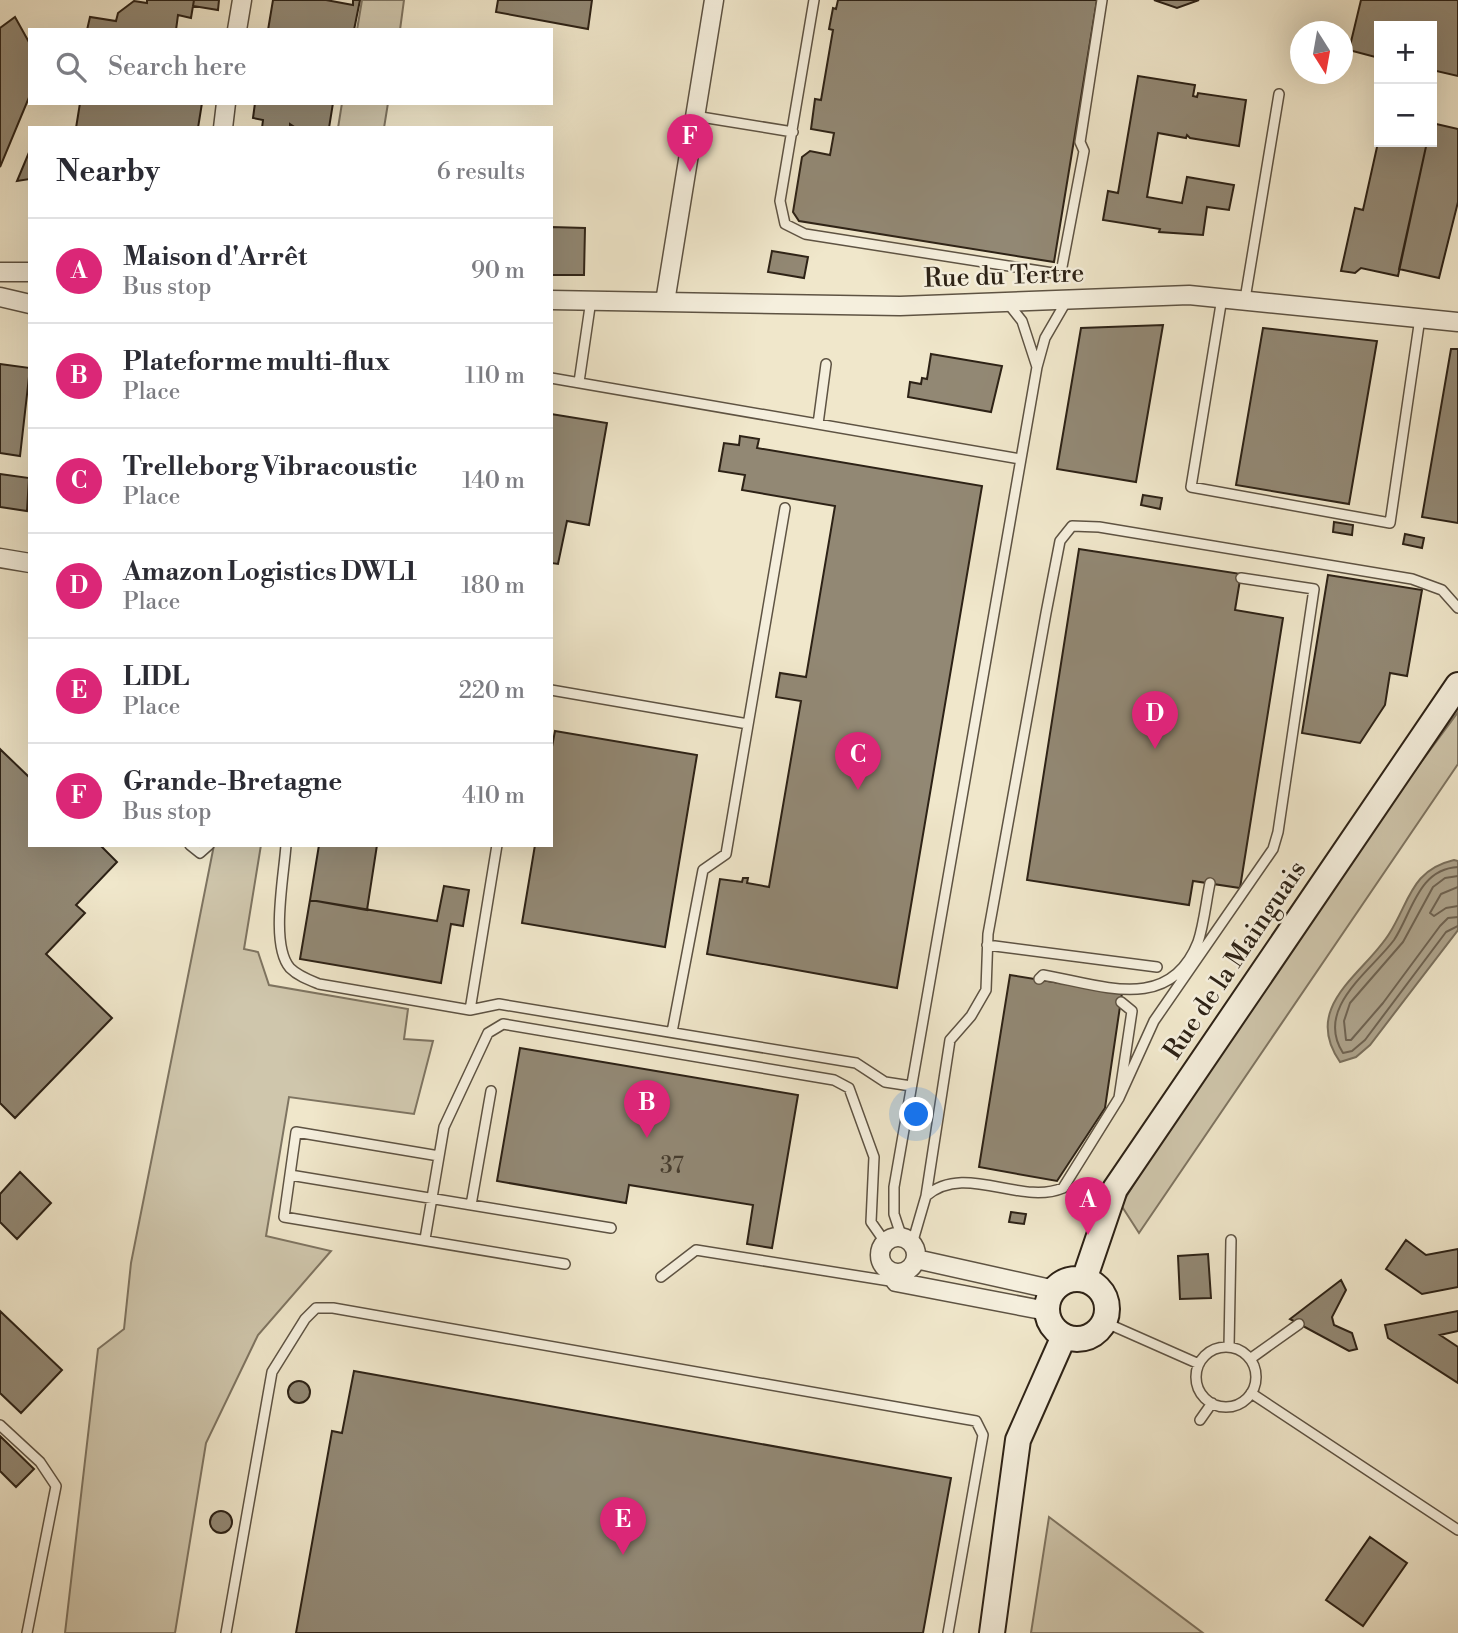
<!DOCTYPE html>
<meta charset="utf-8">
<style>
:root{--surface:#fff;--page:#f2f2f3;--text:#2b2b33;--muted:#7c7c81;--line:#e1e1e2;--accent:#db2777}
body{margin:0;font-family:"Libre Bodoni",serif;background:var(--page);color:var(--text)}
.controls{position:absolute;right:21px;top:21px;display:grid;overflow:hidden;border-radius:0px;box-shadow:0 7px 28px #0002}
.controls button{width:63px;height:63px;display:grid;place-items:center;padding:0;border:0;border-bottom:2px solid var(--line);background:var(--surface);color:var(--text);font:35px sans-serif}
.compass{position:absolute;left:1290px;top:21px;width:63px;height:63px;border-radius:50%;background:var(--surface);box-shadow:0 7px 28px #0002;rotate:169deg}
.you{position:absolute;left:917px;top:1115px;width:24px;height:24px;margin:-18px;border:5px solid #fff;border-radius:50%;background:#1a73e8;box-shadow:0 0 0 10px #1a73e833}
.badge{display:grid;place-items:center;width:46px;height:46px;border-radius:50%;background:var(--accent);color:#fff;font-size:23px;font-weight:700}
.pin{position:absolute;translate:-50% -58px;filter:drop-shadow(0 2px 4px #0008)}
.pin::after{content:'';position:absolute;top:37px;width:24px;height:21px;background:inherit;clip-path:polygon(0 0,100% 0,50% 100%)}
.list{margin:0;padding:0;list-style:none}
h2{display:flex;justify-content:space-between;align-items:center;height:91px;margin:0;padding:0 28px;font-size:30px}
h2 small{font-size:23px;font-weight:400;color:var(--muted)}
.list li{display:grid;grid-template-columns:46px 1fr auto;gap:21px;align-items:center;box-sizing:border-box;height:105px;padding:0 28px;border-top:2px solid var(--line)}
.list b{display:block;font-size:26px;white-space:nowrap}
.list p{margin:0;font-size:23px;white-space:nowrap;color:var(--muted)}
.list em{font-size:23px;font-style:normal;color:var(--muted)}
.icon{flex:none;width:38px;height:38px;fill:none;stroke:currentColor;stroke-width:2;stroke-linecap:round;stroke-linejoin:round}
.map{position:relative;flex:none;width:1458px;height:1633px;overflow:hidden}
.search{position:absolute;background:var(--surface);box-shadow:0 7px 28px #0002;left:28px;top:28px;width:525px;height:77px;display:flex;align-items:center;gap:18px;box-sizing:border-box;padding:0 24px;border-radius:0px;color:var(--muted);font-size:26px}
.panel{position:absolute;background:var(--surface);box-shadow:0 7px 28px #0002;left:28px;top:126px;width:525px;height:721px;border-radius:0px}
.map>svg:first-child{display:block}
.green{fill:#cfc6ac;stroke:#7e7461;stroke-width:2}
.water{fill:#aea48d;stroke:#7a705d;stroke-width:2}
.lines{fill:none;stroke-linecap:round;stroke-linejoin:round}
.shore{stroke:#6e6352;stroke-width:2}
.building{fill:#928874;stroke:#2d2216;stroke-width:2}
.lane-casing{stroke:#5e5343;stroke-width:12}
.street-casing{stroke:#5e5343;stroke-width:21}
.secondary-casing{stroke:#2d2216;stroke-width:28}
.lane{stroke:#f5efdd;stroke-width:9}
.street{stroke:#f5efdd;stroke-width:18}
.secondary{stroke:#f5efdd;stroke-width:24}
.labels{text-anchor:middle;dominant-baseline:central;stroke-width:5;stroke-linejoin:round;paint-order:stroke}
.number-label{font-size:23px;fill:#463c2e}
.street-label{font-size:26px;fill:#2d2216;stroke:#f5efdd}
</style>
<div class="map">
<svg width="1458" height="1633" viewBox="0 0 1458 1633">
<rect width="100%" height="100%" fill="#f0e7cb"/>
<filter id="stains"><feTurbulence type="fractalNoise" baseFrequency=".00286" numOctaves="4"/><feColorMatrix values="0 0 0 0 .2 0 0 0 0 .09 0 0 0 0 .02 0 0 0 .5 -.17"/></filter>
<radialGradient id="worn" r=".72"><stop offset=".6" stop-color="#630" stop-opacity="0"/><stop offset="1" stop-color="#630" stop-opacity=".3"/></radialGradient>
<path class="green" d="M362 0H404L400 30H357Z
M342 103H388L384 128H338Z
M1458 712V764L1139 1233 1121 1205 1213 1057 1301 925Z
M214 845H261L244 949 258 952 269 985 408 1009 404 1039 433 1041 414 1114 289 1097 266 1236 331 1251 258 1335 206 1443 175 1633H65L98 1349 124 1329 131 1263Z
M1049 1517 1203 1633H1031Z"/>
<path class="water" d="M1454 860 1458 861V930L1370 1045 1356 1057 1340 1062C1301 1006 1364 974 1389 934 1410 901 1411 870 1454 860Z"/>
<g class="lines">
<path class="shore" d="M1458 867C1418 869 1412 913 1394 940 1371 971 1314 1008 1343 1053L1352 1051 1365 1040 1446 932 1458 926
M1458 876 1445 878 1433 887 1403 942 1350 1003 1344 1021 1346 1040H1351L1383 1003 1440 926 1448 918 1458 917
M1458 887 1441 894 1430 913 1434 916 1446 908 1458 906"/>
</g>
<path class="building" d="M147 0H194L191 18 178 15 176 30H87L90 17 116 21 118 13 134 1 147 3Z
M194 0H219L218 10 193 6Z
M273 0H326L353 5V0H360L354 30H268Z
M498 0H592L588 29 496 12Z
M838 0H1097L1054 262 799 221 793 212 802 157 810 151 830 155 834 133 811 129 815 99 821 100 833 30 829 29 833 8 836 9Z
M1154 0H1199L1177 8Z
M1361 0H1458V76L1432 70V26H1379V58L1349 50Z
M15 17 30 44V95L0 167V28Z
M1138 76 1195 85 1193 96 1197 97 1198 93 1246 100 1239 146 1190 138 1187 135 1186 138 1158 133 1147 197 1182 203 1187 177 1234 185 1229 210 1207 207 1203 235 1159 232 1160 229 1103 220 1108 191 1118 193Z
M80 103H202L198 128H76Z
M255 103H333L329 128H296L290 124V128H262L263 120 253 118Z
M1432 123 1458 129V202L1439 278 1399 269 1427 142H1432Z
M1379 138V142H1427L1398 276 1361 268 1355 273 1341 271 1355 208 1363 210Z
M30 150V179L17 181Z
M551 227 585 228 584 275H551Z
M772 251 808 257 804 278 768 272Z
M1163 325 1136 482 1057 469 1081 328Z
M1263 328 1377 341 1349 504 1236 485Z
M1451 349H1458V523L1422 517Z
M931 354 1002 366 991 412 908 397 910 382 921 384 922 378 927 379Z
M0 364 30 368 20 456 0 453Z
M551 414 607 423 589 525 567 521 558 564 551 563Z
M740 436 759 439 757 448 982 486 897 988 707 954 720 879 742 882 743 878H748L747 883 769 887 801 701 776 697 780 673 806 677 835 506 742 490 745 475 719 471 724 443 739 445Z
M0 474 29 478 27 511 0 507Z
M1143 495 1162 498 1160 509 1141 505Z
M1334 522 1353 525 1352 535 1333 532Z
M1405 534 1424 538 1422 548 1403 544Z
M1079 549 1241 574 1235 610 1283 618 1240 888 1193 881 1189 905 1027 880Z
M1328 575 1422 590 1407 676 1390 673 1385 705 1360 743 1302 733Z
M555 731 697 755 665 947 522 923 535 845H551V752Z
M0 749 30 778V845H100L117 862 76 905 85 913 46 954 112 1018 15 1118 0 1103Z
M319 845H377L367 910 310 900Z
M444 886 469 890 463 926 451 924 441 983 300 959 310 900 437 921Z
M1010 975 1122 993 1105 1108 1057 1181 979 1167Z
M520 1048 798 1095 772 1248 747 1244 753 1205 629 1185 626 1203 497 1181Z
M20 1172 51 1203 17 1239 0 1222V1194Z
M1011 1212 1026 1214 1024 1224 1009 1222Z
M1406 1240 1426 1255 1458 1249V1287L1422 1294 1386 1269Z
M1208 1254 1211 1298 1180 1299 1178 1256Z
M1341 1280 1346 1290 1332 1317 1334 1325 1352 1333 1357 1349 1349 1351 1290 1319Z
M0 1311 62 1370 21 1413 0 1393Z
M1458 1311V1331L1440 1335 1458 1347V1383L1388 1338 1385 1325Z
M354 1371 951 1478 923 1633H296L332 1431 342 1433Z
M288 1392a11 11 0 1 1 22 0a11 11 0 1 1-22 0Z
M0 1436 34 1469 16 1487 0 1471Z
M210 1522a11 11 0 1 1 22 0a11 11 0 1 1-22 0Z
M1370 1537 1407 1563 1363 1626 1326 1600Z"/>
<g class="lines">
<g class="lane-casing">
<path id="lane" d="M814 0 780 201 785 224 805 234 1053 273 1062 267 1084 151 1080 142 1102 0
M695 116 793 132
M1222 298 1191 487 1390 523 1420 318
M1245 299 1279 94
M1007 302 1022 321 1037 367 1045 338 1067 300
M551 378 1020 459
M579 382 591 300
M818 424 826 364
M551 690 748 724
M190 845 200 853 209 845
M286 845C284 876 270 945 290 968 298 976 309 980 319 984L470 1010 499 1004 856 1063 885 1082 911 1086
M987 945 1157 967
M1039 979 1043 975C1101 985 1170 1014 1198 942 1204 924 1206 902 1210 883
M470 1010 497 845
M672 1032 703 870 726 854 785 508
M1119 1098 1154 1021 1273 849 1278 832 1314 589 1241 578
M439 1156 296 1132 284 1217 565 1264
M290 1175 611 1228
M926 1196C965 1162 1020 1206 1063 1188L1119 1098 1132 1011 1121 1002
M471 1205 491 1091
M902 1238 894 1214V1187L1037 367
M425 1239 444 1127 488 1033 503 1024 834 1080 849 1088 874 1157 871 1222 885 1242
M912 1244 926 1196 950 1040 971 1016 986 990 988 934 1046 613 1060 541 1072 526 1099 527 1412 579 1442 590 1458 608
M661 1277 696 1250 896 1282
M1104 1322 1199 1364
M1229 1347 1231 1240
M1196 1377a30 30 0 1 1 60 0a30 30 0 1 1-60 0Z
M1250 1359 1299 1324
M1251 1393 1458 1530
M1200 1420 1212 1403
M0 1425 40 1462 56 1486 27 1633
M226 1633 272 1372 305 1319 316 1308H333L976 1421 983 1435 948 1633"/>
</g>
<g class="street-casing">
<path id="street" d="M237 30 242 0
M223 128 226 103
M0 272H30
M0 297 30 304
M551 300 900 306 1189 295 1458 322
M665 302 714 0
M0 558 30 563
M880 1255a18 18 0 1 1 36 0a18 18 0 1 1-36 0Z
M916 1259 1055 1290
M890 1272 896 1282 1047 1311"/>
</g>
<g class="secondary-casing">
<path id="secondary" d="M1047 1309a30 30 0 1 1 60 0a30 30 0 1 1-60 0Z
M1084 1280 1115 1189 1458 685
M992 1633 1018 1440 1064 1336"/>
</g>
<use href="#lane" class="lane"/>
<use href="#street" class="street"/>
<use href="#secondary" class="secondary"/>
</g>
<g class="labels">
<g class="number-label">
<text x="672" y="1166">37</text>
</g>
<g class="street-label">
<text transform="translate(1004 276) rotate(-2)">Rue du Tertre</text>
<text transform="translate(1235 960) rotate(-56)">Rue de la Mainguais</text>
</g>
</g>
<rect width="100%" height="100%" filter="url(#stains)"/>
<rect width="100%" height="100%" fill="url(#worn)"/>
</svg>
<div class="controls">
<button>+</button>
<button>−</button>
</div>
<svg class="compass" viewBox="-18 -18 36 36"><path d="M0-13l5 13h-10z" fill="#e53935"/><path d="M0 13l5-13h-10z" fill="#7c7c81"/></svg>
<div class="you"></div>
<div class="pin badge" style="left:1088px;top:1235px">A</div>
<div class="pin badge" style="left:647px;top:1138px">B</div>
<div class="pin badge" style="left:858px;top:790px">C</div>
<div class="pin badge" style="left:1155px;top:749px">D</div>
<div class="pin badge" style="left:623px;top:1555px">E</div>
<div class="pin badge" style="left:690px;top:172px">F</div>
<div class="search"><svg class="icon" aria-label="search" viewBox="0 0 24 24"><circle cx="10" cy="10" r="6"/><path d="M15 15l6 6"/></svg>Search here</div>
<section class="panel">
<h2>Nearby<small>6 results</small></h2>
<ul class="list">
<li><span class="badge">A</span><div><b>Maison d'Arrêt</b><p>Bus stop</p></div><em>90 m</em></li>
<li><span class="badge">B</span><div><b>Plateforme multi-flux</b><p>Place</p></div><em>110 m</em></li>
<li><span class="badge">C</span><div><b>Trelleborg Vibracoustic</b><p>Place</p></div><em>140 m</em></li>
<li><span class="badge">D</span><div><b>Amazon Logistics DWL1</b><p>Place</p></div><em>180 m</em></li>
<li><span class="badge">E</span><div><b>LIDL</b><p>Place</p></div><em>220 m</em></li>
<li><span class="badge">F</span><div><b>Grande-Bretagne</b><p>Bus stop</p></div><em>410 m</em></li>
</ul>
</section>
</div>
